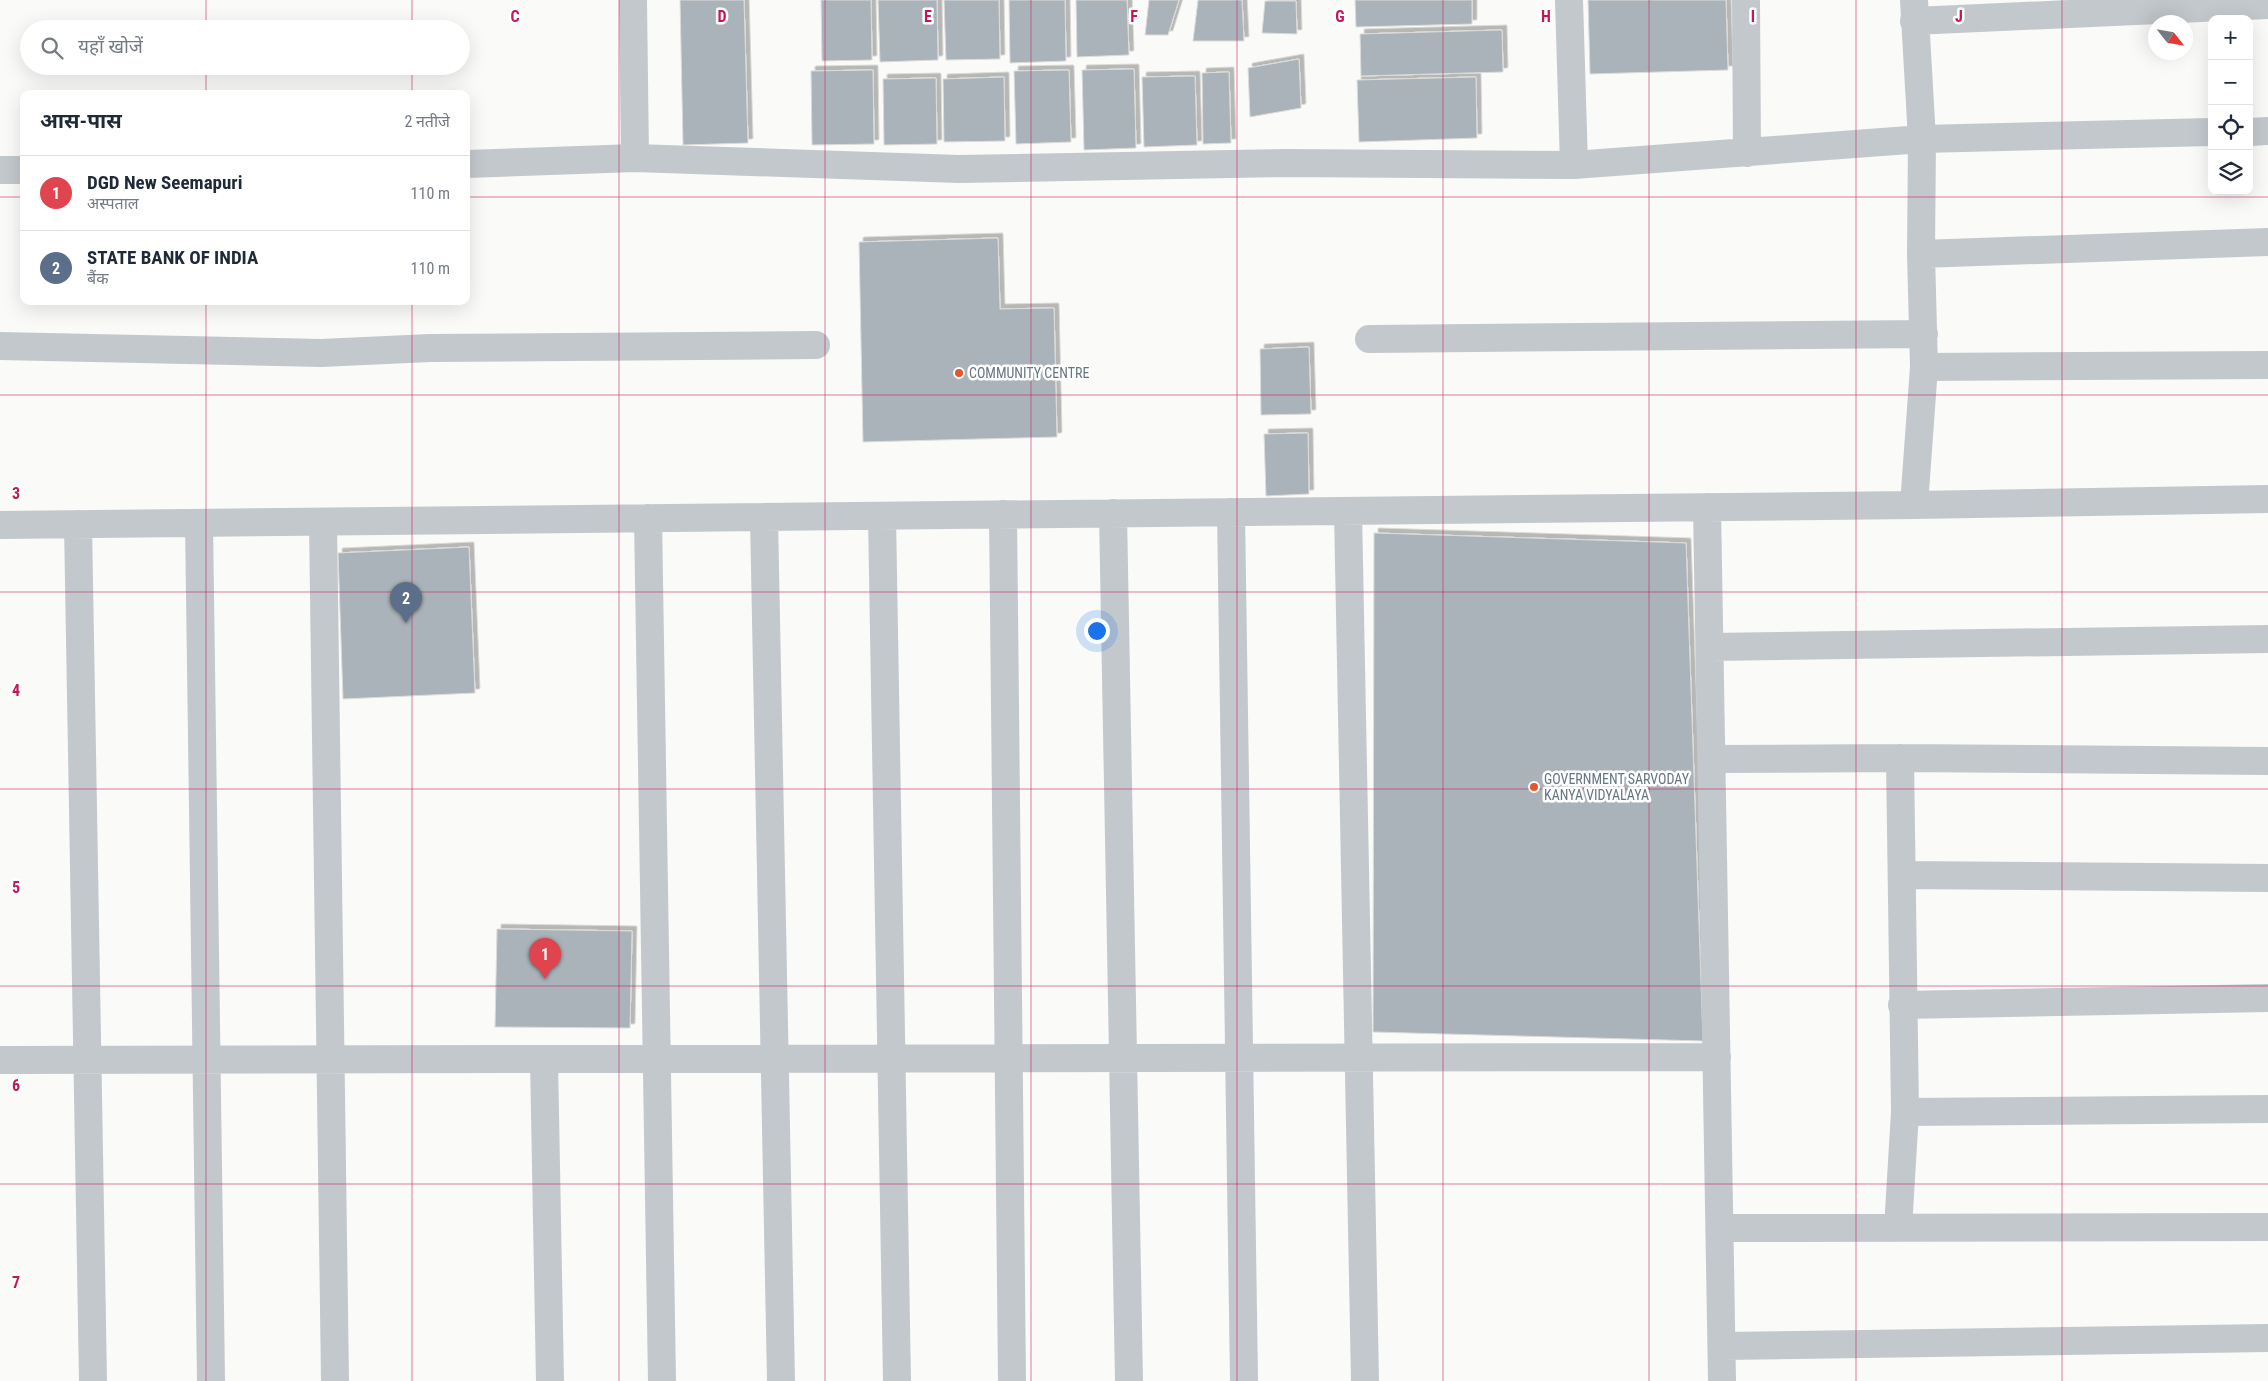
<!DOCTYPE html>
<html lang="hi">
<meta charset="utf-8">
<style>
:root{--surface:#fff;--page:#f2f2f3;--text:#1f2937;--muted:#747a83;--line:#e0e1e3;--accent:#0b8043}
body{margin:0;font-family:"Roboto Condensed","Noto Sans Devanagari",sans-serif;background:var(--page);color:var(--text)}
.controls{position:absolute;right:15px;top:15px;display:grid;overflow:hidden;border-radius:10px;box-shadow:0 5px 20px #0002}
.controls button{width:45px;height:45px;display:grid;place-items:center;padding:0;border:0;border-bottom:1px solid var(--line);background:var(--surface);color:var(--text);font:25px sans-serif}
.compass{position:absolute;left:2148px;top:15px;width:45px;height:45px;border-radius:50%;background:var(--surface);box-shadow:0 5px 20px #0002;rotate:121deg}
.you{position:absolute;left:1096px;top:630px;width:18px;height:18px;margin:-12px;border:4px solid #fff;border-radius:50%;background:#1a73e8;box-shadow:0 0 0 8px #1a73e833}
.badge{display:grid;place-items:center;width:32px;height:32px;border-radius:50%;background:var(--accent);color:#fff;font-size:16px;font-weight:700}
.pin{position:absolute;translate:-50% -41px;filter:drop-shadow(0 1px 2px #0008)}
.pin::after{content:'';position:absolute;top:26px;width:18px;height:15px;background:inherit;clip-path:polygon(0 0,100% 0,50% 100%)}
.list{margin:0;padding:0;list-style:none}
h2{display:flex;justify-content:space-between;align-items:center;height:65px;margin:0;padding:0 20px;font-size:21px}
h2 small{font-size:16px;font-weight:400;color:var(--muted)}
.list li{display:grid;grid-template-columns:32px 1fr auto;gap:15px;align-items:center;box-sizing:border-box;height:75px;padding:0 20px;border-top:1px solid var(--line)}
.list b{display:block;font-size:19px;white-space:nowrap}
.list p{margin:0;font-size:16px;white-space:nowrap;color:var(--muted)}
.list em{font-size:16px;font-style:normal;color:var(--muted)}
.icon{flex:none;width:28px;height:28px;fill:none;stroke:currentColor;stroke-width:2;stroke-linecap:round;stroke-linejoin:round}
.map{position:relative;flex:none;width:2268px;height:1381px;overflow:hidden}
.search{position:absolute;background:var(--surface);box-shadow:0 5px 20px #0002;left:20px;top:20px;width:450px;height:55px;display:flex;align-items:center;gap:12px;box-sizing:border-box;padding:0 18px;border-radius:28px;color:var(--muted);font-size:19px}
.panel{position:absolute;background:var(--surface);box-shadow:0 5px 20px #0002;left:20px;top:90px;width:450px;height:215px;border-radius:10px}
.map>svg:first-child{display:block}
.building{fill:#aab3b9;stroke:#dcdcda;filter:url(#shadow)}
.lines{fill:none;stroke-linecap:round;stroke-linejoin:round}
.street{stroke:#c3c8cc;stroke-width:28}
.grid{fill:none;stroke:#c2185b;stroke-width:1;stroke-opacity:0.55}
.poi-dot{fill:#e4572e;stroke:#fff;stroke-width:2}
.labels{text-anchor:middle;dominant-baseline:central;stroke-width:5;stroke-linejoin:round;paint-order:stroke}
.poi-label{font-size:14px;fill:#657683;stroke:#fff;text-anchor:start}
.grid-label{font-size:16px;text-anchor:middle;font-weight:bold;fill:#c2185b;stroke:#fff;stroke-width:5;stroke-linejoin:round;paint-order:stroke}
</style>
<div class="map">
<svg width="2268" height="1381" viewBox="0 0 2268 1381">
<defs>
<filter id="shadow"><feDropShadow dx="4.5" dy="-4.5" stdDeviation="0" flood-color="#0004"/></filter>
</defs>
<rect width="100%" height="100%" fill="#fafaf8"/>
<path class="building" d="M680 0H744L748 143 683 145Z
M821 0H871L872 60 822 61Z
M878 0H937L938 60 880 62Z
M944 0H999L1000 59 946 60Z
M1009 0H1065L1066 61 1010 63Z
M1076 0H1127L1129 55 1077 57Z
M1149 0H1179L1168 35H1145Z
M1198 0H1242L1244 41H1193Z
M1355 0H1472V24L1356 27Z
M1588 0H1726L1728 70 1590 74Z
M1265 1H1296L1297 34 1262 33Z
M1502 30 1503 72 1361 76 1360 34Z
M1299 59 1301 108 1250 117 1248 68Z
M1134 69 1136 148 1084 150 1082 70Z
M873 70 874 144 812 145 811 71Z
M1069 70 1071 142 1016 144 1014 71Z
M1229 72 1231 143 1203 144 1202 73Z
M1195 76 1197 145 1144 147 1142 77Z
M1004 77 1005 141 944 142 943 79Z
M1476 77 1477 138 1359 142 1357 80Z
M936 78 937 144 884 145 883 79Z
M998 238 1000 309 1054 308 1057 437 863 442 859 242Z
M1309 347 1311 414 1261 415 1260 349Z
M1308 433 1309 494 1266 496 1264 434Z
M1374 533 1686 543 1703 1041 1373 1032Z
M469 547 475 693 343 699 338 553Z
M497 929 632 931 630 1028 495 1027Z"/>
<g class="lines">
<path class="street" d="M633 0 635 158
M1569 0 1574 165
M1746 0 1747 153
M1914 21 2268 5
M2249 132 2268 131
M466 164 635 158 959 169 1286 163 1574 165 1922 139 2212 132
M0 170H24
M1921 254 2268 242
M1369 339 1924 334
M0 346 321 353 430 348 816 345
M1924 367 2268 365
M1914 505 1924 367 1921 254 1922 139 1914 0
M1707 507 1722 1381
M1348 511 1365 1381
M1231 512 1244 1381
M1113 513 1129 1381
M1003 514 1012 1381
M882 516 897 1381
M764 517 781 1381
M648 518 662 1381
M323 522 335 1381
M199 523 211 1381
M78 524 93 1381
M0 525 1914 505 2268 499
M1710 647 2268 639
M1712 759 1900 758 2268 761
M1902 875 2268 878
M1902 1005 2268 998
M544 1059 550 1381
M0 1060 1717 1057
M1905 1112 2268 1109
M1720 1228 2268 1227
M1898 1228 1905 1112 1900 758
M1722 1346 2268 1338"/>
</g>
<path class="grid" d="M206 0V29M412 0V29M619 0V1381M825 0V1381M1031 0V1381M1237 0V1381M1443 0V1381M1649 0V1381M1856 0V1381M2062 0V1381M206 66V94M412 66V94M0 197H24M466 197H2268M206 301V1381M412 301V1381M0 395H2268M0 592H2268M0 789H2268M0 986H2268M0 1184H2268"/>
<g class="poi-dot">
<circle cx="959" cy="373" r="5"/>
<circle cx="1534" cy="787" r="5"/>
</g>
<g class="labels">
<g class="poi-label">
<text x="969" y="373">COMMUNITY CENTRE</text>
<text x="1544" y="779">GOVERNMENT SARVODAY<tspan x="1544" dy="16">KANYA VIDYALAYA</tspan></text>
</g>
</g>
<g class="grid-label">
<text x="515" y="22">C</text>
<text x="722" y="22">D</text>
<text x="928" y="22">E</text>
<text x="1134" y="22">F</text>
<text x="1340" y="22">G</text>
<text x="1546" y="22">H</text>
<text x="1753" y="22">I</text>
<text x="1959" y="22">J</text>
<text x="16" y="499">3</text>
<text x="16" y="696">4</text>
<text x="16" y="893">5</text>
<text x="16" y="1091">6</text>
<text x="16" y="1288">7</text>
</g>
</svg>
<div class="controls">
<button>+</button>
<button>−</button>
<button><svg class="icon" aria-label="locate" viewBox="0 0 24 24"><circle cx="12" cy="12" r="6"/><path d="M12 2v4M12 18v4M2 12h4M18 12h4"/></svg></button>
<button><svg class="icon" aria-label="layers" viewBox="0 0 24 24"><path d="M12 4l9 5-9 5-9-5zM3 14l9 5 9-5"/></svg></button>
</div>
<svg class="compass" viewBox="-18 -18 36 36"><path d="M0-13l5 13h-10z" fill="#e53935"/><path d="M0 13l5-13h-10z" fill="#747a83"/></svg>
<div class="you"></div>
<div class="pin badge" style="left:545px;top:979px;background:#e0444e">1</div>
<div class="pin badge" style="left:406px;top:623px;background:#5c6f8a">2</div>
<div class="search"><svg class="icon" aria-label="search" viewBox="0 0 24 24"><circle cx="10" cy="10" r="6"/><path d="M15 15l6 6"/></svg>यहाँ खोजें</div>
<section class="panel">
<h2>आस-पास<small>2 नतीजे</small></h2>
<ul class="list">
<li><span class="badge" style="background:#e0444e">1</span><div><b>DGD New Seemapuri</b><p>अस्पताल</p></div><em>110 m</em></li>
<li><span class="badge" style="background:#5c6f8a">2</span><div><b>STATE BANK OF INDIA</b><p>बैंक</p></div><em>110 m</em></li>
</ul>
</section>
</div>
